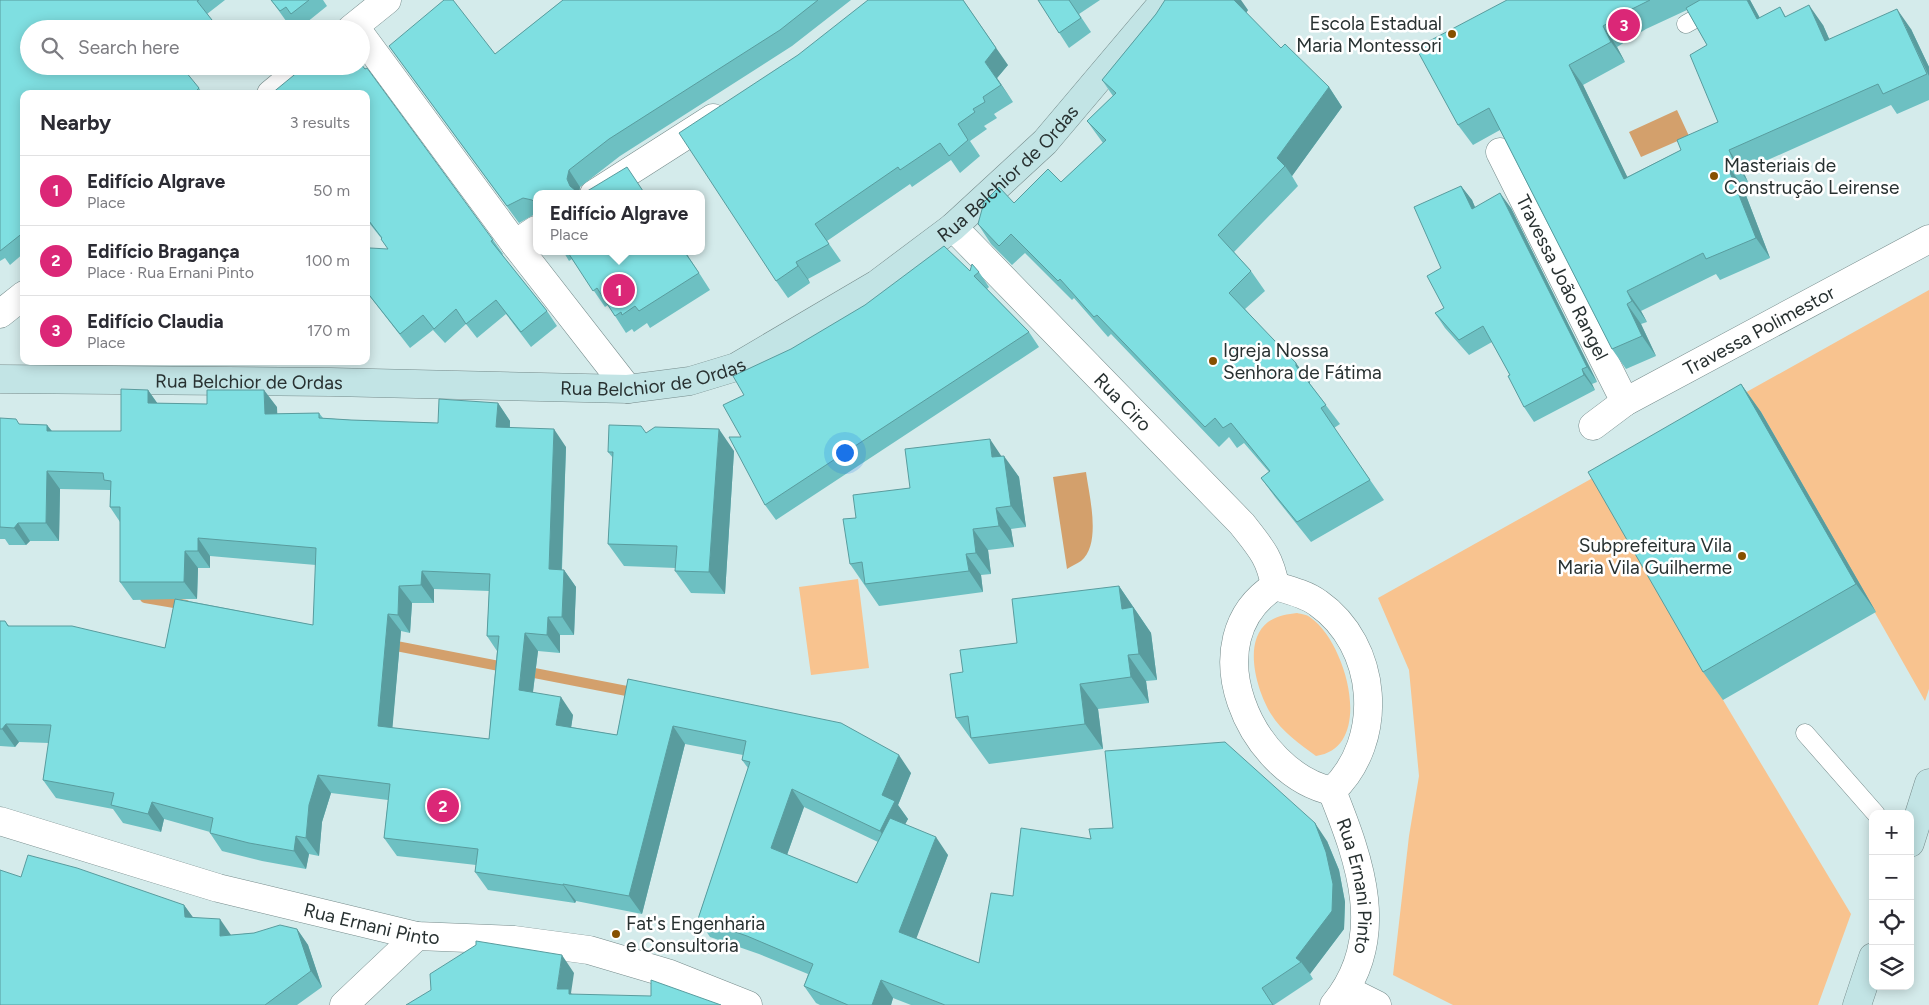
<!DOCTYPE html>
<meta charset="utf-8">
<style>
:root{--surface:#fff;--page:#f2f2f3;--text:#2b2b33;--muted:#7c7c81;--line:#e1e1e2;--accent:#db2777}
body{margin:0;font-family:Figtree,sans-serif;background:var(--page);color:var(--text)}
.controls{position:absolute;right:15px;bottom:15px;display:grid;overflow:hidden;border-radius:10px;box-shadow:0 2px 12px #0003}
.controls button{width:45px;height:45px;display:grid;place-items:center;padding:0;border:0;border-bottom:1px solid var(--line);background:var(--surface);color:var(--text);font:25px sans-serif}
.you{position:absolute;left:844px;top:452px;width:18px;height:18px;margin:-12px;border:4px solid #fff;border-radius:50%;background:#1a73e8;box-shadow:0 0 0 8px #1a73e833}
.badge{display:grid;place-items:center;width:32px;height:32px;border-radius:50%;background:var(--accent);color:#fff;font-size:16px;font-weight:700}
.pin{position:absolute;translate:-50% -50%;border:2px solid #fff;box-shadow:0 1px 5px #0006}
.popup{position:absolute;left:533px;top:190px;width:172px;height:65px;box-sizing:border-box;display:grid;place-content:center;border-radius:10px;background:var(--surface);filter:drop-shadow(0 1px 4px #0005);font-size:16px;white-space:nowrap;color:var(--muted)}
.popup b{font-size:19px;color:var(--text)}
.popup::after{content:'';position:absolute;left:50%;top:100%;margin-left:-10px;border:10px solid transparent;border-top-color:var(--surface)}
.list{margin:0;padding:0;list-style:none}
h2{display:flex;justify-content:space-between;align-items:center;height:65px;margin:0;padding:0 20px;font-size:21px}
h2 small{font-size:16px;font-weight:400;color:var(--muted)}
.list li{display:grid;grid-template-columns:32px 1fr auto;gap:15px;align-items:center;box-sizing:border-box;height:70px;padding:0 20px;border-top:1px solid var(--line)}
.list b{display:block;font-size:19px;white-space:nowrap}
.list p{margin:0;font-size:16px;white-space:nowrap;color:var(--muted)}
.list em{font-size:16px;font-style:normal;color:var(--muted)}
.icon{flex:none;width:28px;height:28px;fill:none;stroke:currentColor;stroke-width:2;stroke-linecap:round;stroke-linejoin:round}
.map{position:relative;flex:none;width:1929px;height:1005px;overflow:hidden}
.search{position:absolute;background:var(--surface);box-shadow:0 2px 12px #0003;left:20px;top:20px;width:350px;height:55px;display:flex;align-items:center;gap:12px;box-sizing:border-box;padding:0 18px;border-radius:28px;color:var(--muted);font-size:19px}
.panel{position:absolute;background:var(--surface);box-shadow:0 2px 12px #0003;left:20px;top:90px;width:350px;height:275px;border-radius:10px}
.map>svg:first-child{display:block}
.green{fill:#f8c38f}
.water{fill:#d3a06c}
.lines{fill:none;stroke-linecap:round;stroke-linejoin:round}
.stream{stroke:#d3a06c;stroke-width:10}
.lane-casing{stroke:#768b8b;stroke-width:19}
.street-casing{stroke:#768b8b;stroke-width:29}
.secondary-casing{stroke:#768b8b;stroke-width:29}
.lane{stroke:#fff;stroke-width:18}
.street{stroke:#fff;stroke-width:28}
.secondary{stroke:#c2e4e5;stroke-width:28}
.wall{fill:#6dc0c2;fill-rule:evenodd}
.shaded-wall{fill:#599c9e}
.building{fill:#7fdfe1;stroke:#599c9e;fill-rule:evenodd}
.poi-dot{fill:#875000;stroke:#fff;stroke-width:2}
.labels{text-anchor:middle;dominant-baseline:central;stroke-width:5;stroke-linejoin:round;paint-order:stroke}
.poi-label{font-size:19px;fill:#283131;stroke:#fff;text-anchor:start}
.street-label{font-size:19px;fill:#283131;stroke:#fff}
</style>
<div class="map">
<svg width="1929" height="1005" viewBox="0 0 1929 1005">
<rect width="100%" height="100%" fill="#d4ebeb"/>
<path class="green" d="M1929 290V689L1925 701 1761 412 1723 700 1851 914 1818 1005H1453L1393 975 1409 836 1419 776 1409 670 1378 598Z
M858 579 869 668 811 675 799 587Z
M1297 613C1302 614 1308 615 1311 618 1346 642 1376 748 1316 756 1300 744 1282 732 1271 714 1257 691 1242 642 1268 622 1277 616 1287 614 1297 613Z"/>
<path class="water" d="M1677 110 1689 136 1641 157 1629 132Z
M1086 472C1089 495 1102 544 1081 561 1077 564 1071 566 1067 569L1053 477Z"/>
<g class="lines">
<path class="stream" d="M145 598 186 605
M386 644 637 693"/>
<g class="lane-casing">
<path id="lane" d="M1686 24 1729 0
M1805 733 1876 814"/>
</g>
<g class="street-casing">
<g id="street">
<path d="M351 29 387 0"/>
<path d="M361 35 515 244 628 389"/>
<path d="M271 94 305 66"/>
<path id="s1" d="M1500 152 1625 402"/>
<path d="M594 194 713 118"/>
<path id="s2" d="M953 227 1242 524C1260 547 1270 557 1275 586"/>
<path d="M515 244 536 230"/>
<path d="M0 314 24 295"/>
<path id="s3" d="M1593 426 1625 402 1929 239"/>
<path d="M1275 586C1289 590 1306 594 1318 603 1378 645 1386 740 1332 791 1250 773 1191 640 1275 586Z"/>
<path id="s4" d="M1332 791C1360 861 1389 939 1334 1005"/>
<path id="s5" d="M0 821 218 888 417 936 514 940 589 950 670 974 748 1005"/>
<path d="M1347 990 1377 1005"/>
<path d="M344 1005 417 936"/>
</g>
</g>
<g class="secondary-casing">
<g id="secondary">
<path id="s6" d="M0 379 331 382 628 389 690 381 736 367 877 284 953 227 1045 142 1165 0"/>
<path d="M1910 843 1929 783"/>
<path d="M1857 1005 1873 957"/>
</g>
</g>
<use href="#lane" class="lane"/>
<use href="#street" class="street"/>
<use href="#secondary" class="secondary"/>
</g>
<path class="wall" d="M0 0H225L207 14 218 29H29L199 88 203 94H24V253L10 265 5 258 0 261Z
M271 0H323L327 6 301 27 296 20 289 25Z
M563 0H851L792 46 620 156 580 187 579 192 584 193 646 194H536V215L535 214 519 223 389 46 495 54Z
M1038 0H1100L1079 14 1091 32 1069 48Z
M1507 0H1750L1760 18 1780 7 1786 17 1823 25 1829 39 1911 29 1929 67V100L1897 114 1891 105 1743 171 1748 182 1742 185 1770 258 1720 280 1716 274 1641 311 1647 322 1641 324 1656 356 1626 369 1612 349 1500 130 1473 145 1458 125ZM1687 10 1707 45 1718 122 1681 150 1627 177 1583 85 1625 62 1617 47 1646 29Z
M1248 10 1246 13 1281 48 1329 87 1342 107 1292 176 1298 186 1234 252 1251 271 1265 291 1245 309 1310 382V384L1340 424 1334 428 1384 500 1311 542 1275 497 1261 478 1269 472 1244 443 1237 448 1229 437 1219 447 1111 334 1108 337 1074 298 1072 300 1025 253 1012 265 991 244 978 224 1014 203 1061 182 1103 143 1087 121 1113 96 1102 80 1156 14Z
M798 55 1008 65 997 78 1013 102 994 114 997 118 984 126 987 129 970 141 980 156 960 173 951 160 912 187 910 184 827 241 841 261 808 279 810 283 788 298 776 281Z
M366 94 493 240 503 254 502 255 547 311 557 326 531 347 506 314 477 338 466 324 445 343 433 330 410 348 368 294 366 342V251L388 249 381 238 366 219Z
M1461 186 1472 200 1475 207 1511 208 1597 382 1592 384 1595 390 1534 422 1524 407 1510 375 1492 342 1469 355 1445 328 1435 313 1444 308 1441 268Z
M563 251H685L710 290 650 328 647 323 634 332 632 329 626 333 608 305 605 307 572 259 569 261Z
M970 271 979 272 989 287 987 289 1029 332 1039 347 776 520 765 505 741 437 744 395Z
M1741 384 1761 412 1876 612 1723 700 1703 672Z
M148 390 157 403 277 407V414L319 413 323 418 351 420 438 423 498 403 510 421V427L566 447 562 570H564L576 587 574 635H560V653L538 651 533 692 573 715 571 727 617 735 628 679 911 773 898 805 908 819 905 824 948 855 916 938 979 963 1013 896 1091 839 1327 841 1339 870 1345 902 1344 929 1310 974 1313 979 1274 1005H911L893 998 891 1005H820L816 1003 804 986 808 974 759 954 710 937 698 919 748 768 742 760 743 755 685 744 642 914 576 901 575 903 488 890 475 872 476 865 397 856 384 838 388 800 331 793 322 822 319 856 309 854 306 869 262 861 222 851 210 833V832L164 819 161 832 123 823 113 809 56 798 43 780 49 743 19 742 15 747 0 746V621H5L9 626 165 648 175 599 133 600 120 582V522L110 507V490L60 489 59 541H30L26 545H9L5 539H0V418L19 424 47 425 52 431H121ZM210 556 316 565 313 625 178 599H197L198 568H210ZM434 589 489 591 487 636 497 651 489 739 392 728 401 631 410 633 412 603H434ZM804 807 878 842 857 883 787 855Z
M646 433 734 451 725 594 691 593 675 571 676 568 624 566 608 544 613 458 608 452Z
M1002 456 1019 477 1026 527 1011 529 1014 547 988 550 991 574 981 575 983 592 879 606 850 564 856 518 910 488Z
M1119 586 1151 633 1157 680 1146 681 1149 703 1098 709 1103 749 989 764 956 718 963 672 1017 643Z
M21 877 184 905 193 918 231 935 297 929 308 945 322 987 297 1005H0Z"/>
<path class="shaded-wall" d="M963 0 1008 65 997 78 1013 102 985 62Z
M1233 0H1241L1248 10 1244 16Z
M1747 0H1750L1771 39 1757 19Z
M1809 5 1823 25 1839 61 1825 41Z
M1897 9 1911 29 1929 67V76Z
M1603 26 1617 47 1625 62 1611 42Z
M1569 65 1583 85 1638 199 1624 179Z
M1329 87 1342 107 1292 176 1285 166 1277 158Z
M1729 150 1743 171 1748 182 1734 162Z
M1727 165 1742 185 1770 258 1756 238Z
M569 170 580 187 579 194 570 186 567 179Z
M1461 186 1472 200 1482 224 1472 209Z
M1500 193 1511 208 1597 382 1587 367Z
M796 262 808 279 810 283 798 266Z
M1627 291 1641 311 1647 322 1632 301Z
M366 292 368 294 367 342 366 341Z
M1627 304 1641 324 1656 356 1642 336Z
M1296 363 1310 382 1309 385 1296 366Z
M1582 369 1592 384 1595 390 1584 375Z
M1741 384 1761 412 1876 612 1856 584Z
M148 390 160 407 148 403Z
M264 390 277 407 278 431 265 414Z
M498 403 510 421 509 444 496 427Z
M47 425 60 442 47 431Z
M554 429 566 447 561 586 549 569Z
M719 429 734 451 725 594 709 572Z
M990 439 1004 460V456L1019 477 1026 527 1011 506 992 457Z
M47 471 60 489 59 541 46 523Z
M996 508 1011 529 1014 547 999 526Z
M18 523 30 541 26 545 14 528Z
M973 529 988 550 991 574 976 553Z
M198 538 210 556V568L198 551Z
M185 551 198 568 197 599 184 582Z
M966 554 981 575 983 592 969 571Z
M564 570 576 587 574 635 562 617Z
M422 571 434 589V603L421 585Z
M399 586 412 603 410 633 398 615Z
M1119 586 1151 633 1157 680 1139 654 1122 609Z
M388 614 401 631 391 744 378 726Z
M548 617 560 635V653L547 635Z
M525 633 538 651 531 707 519 690Z
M1128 655 1146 681 1149 703 1131 677Z
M1080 684 1098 709 1103 749 1085 724Z
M561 697 573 715 569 742 556 725Z
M6 724 19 742 15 747 2 729Z
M673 726 685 744 642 914 629 896Z
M899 755 911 773 898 805 908 819 892 849 880 831 882 795Z
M318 775 331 793 322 822 319 856 306 838 309 805Z
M792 789 804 807 783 866 771 848Z
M152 802 164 819 161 832 148 814Z
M1315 823 1327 841 1339 870 1345 902 1344 929 1310 974 1301 962 1296 958Z
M296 836 309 854 306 869 294 851Z
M936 837 948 855 912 950 899 932Z
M563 884 576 901 575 903 563 885Z
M184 905 195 920 185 917Z
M220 919 231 935 220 936Z
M297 929 308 945 322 987 311 971Z
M562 955 574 973 571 993 580 1005 557 989Z
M881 980 893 998 891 1005H872Z"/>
<path class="building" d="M0 0H199L197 1 212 20 202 29H29V66H181L199 88 193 94H24V232L0 251Z
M271 0H309L291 14 286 7 280 11Z
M444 0H453L495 54 563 0H818L780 30 609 139 569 170 567 179 570 186 576 191 584 193 627 167 645 194H536V204L532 200 523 198 507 206 389 46Z
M868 0H963L996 48 985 62 1001 85 983 97 985 102 973 109 975 112 958 124 968 140 949 156 940 143 900 170 898 167 815 224 829 244 796 262 798 266 776 281 679 133 798 55Z
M1038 0H1069L1081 18 1059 33Z
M1165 0H1234L1281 48 1285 44 1329 87 1277 158 1285 166 1218 235 1251 271 1229 293 1296 363V366L1326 405 1321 408 1370 480 1297 522 1261 478 1270 471 1231 423 1223 428 1215 418 1205 427 1097 315 1094 317 1060 279 1058 281 1011 234 999 246 978 224 984 202 999 187 1014 203 1048 169 1061 182 1106 140 1087 121 1116 93 1102 80 1156 14Z
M1507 0H1650L1632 9 1603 26 1611 42 1569 65 1624 179 1681 150 1677 140 1718 122 1690 55 1707 45 1686 8 1700 0H1747L1757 19 1780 7 1785 17 1809 5 1825 41 1897 9 1927 74 1883 94 1878 84 1729 150 1734 162 1727 165 1756 238 1706 259 1703 253 1627 291 1632 301 1627 304 1642 336 1612 349 1489 108 1458 125 1416 48Z
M361 64 365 69 367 68 493 240 491 241 547 311 521 332 496 300 466 324 456 309 434 329 423 315 400 334 366 291V251L370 248 388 249 381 239 382 238 366 217V94H271L305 66H361Z
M1461 186 1472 209 1500 193 1587 367 1582 369 1584 375 1524 407 1508 376 1510 375 1483 326 1459 340 1435 313 1444 308 1427 276 1441 268 1414 207Z
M944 246 970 271 972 264 979 272 974 276 1029 332 765 505 729 437H741L723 405 744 395 733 376 791 349 865 305Z
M567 251H684L699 273 639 311 635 306 622 315 621 312 615 316 597 288 593 291Z
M1741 384 1856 584 1703 672 1588 472Z
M121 389 148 390V403L207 404V390H264L265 414 319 413V418L351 420 438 423 439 399 498 403 496 427 554 429 549 569 564 570 562 617H548L547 635 525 633 519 690 561 697 556 725 617 735 628 679 841 723 899 755 882 795 895 801 880 831 792 789 771 848 857 883 890 818 936 837 899 932 979 963 991 893 1013 896 1021 828 1091 839 1089 829 1113 828 1105 751 1225 742 1315 823 1326 852 1333 884 1332 911 1296 958 1301 962 1262 988 1273 1005H945L881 980 872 1005H848L804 986 813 964 747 936 698 919 750 762 742 760 746 741 673 726 629 896 563 884V885L475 872 478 849 384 838 390 784 318 775 309 805 306 838 296 836 294 851 249 843 210 833 213 818 152 802 148 814 111 805 114 793 43 780 51 725 6 724 2 729H0V621H5L8 626H72L165 648 175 599 313 625 316 548 198 538V551H185L184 582H120V507H110L111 481 104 480 103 473 47 471 46 523H18L14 528 0 527V418L16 419 19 424 47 425V431H121ZM422 571 490 574 487 636H499L489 739 378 726 388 614 398 615 399 586 421 585Z
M609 425 641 426 646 433 655 427 719 429 709 572 675 571 677 546 608 544 613 452H608Z
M990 439 992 457 1004 456 1011 506 996 508 999 526 973 529 976 553 966 554 969 571 865 584 862 562 850 564 843 519 856 518 853 495 910 488 905 449Z
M1119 586 1122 609 1133 607 1139 654 1128 655 1131 677 1080 684 1085 724 971 738 968 716 956 718 950 674 963 672 960 650 1017 643 1012 599Z
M28 855 77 868 184 905 185 917 220 919V936L254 933 280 925 297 929 311 971 265 1005H0V870L21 877Z
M476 941 562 955 557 989H569V994L651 996V980L721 1005H406L431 990 430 974 476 945Z"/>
<g class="poi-dot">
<circle cx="1452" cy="34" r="5"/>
<circle cx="1714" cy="176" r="5"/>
<circle cx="1213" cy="361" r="5"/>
<circle cx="1742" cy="556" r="5"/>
<circle cx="616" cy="934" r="5"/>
</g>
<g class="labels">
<g class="poi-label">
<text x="1442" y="23" text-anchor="end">Escola Estadual<tspan x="1442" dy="22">Maria Montessori</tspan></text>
<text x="1724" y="165">Masteriais de<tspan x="1724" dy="22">Construção Leirense</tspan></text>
<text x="1223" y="350">Igreja Nossa<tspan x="1223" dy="22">Senhora de Fátima</tspan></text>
<text x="1732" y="545" text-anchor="end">Subprefeitura Vila<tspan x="1732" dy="22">Maria Vila Guilherme</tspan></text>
<text x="626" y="923">Fat's Engenharia<tspan x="626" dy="22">e Consultoria</tspan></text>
</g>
<g class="street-label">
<text stroke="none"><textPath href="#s6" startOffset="1074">Rua Belchior de Ordas</textPath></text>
<text stroke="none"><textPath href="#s1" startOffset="140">Travessa João Rangel</textPath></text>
<text stroke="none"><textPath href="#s3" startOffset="192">Travessa Polimestor</textPath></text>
<text stroke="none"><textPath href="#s6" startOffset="654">Rua Belchior de Ordas</textPath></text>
<text stroke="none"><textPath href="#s6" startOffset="249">Rua Belchior de Ordas</textPath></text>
<text stroke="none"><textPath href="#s2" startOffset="244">Rua Ciro</textPath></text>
<text stroke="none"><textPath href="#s4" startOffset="99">Rua Ernani Pinto</textPath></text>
<text stroke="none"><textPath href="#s5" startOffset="386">Rua Ernani Pinto</textPath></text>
</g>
</g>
</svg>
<div class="controls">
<button>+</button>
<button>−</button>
<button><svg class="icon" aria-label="locate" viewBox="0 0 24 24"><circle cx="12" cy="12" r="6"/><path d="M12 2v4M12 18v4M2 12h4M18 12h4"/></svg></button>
<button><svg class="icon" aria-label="layers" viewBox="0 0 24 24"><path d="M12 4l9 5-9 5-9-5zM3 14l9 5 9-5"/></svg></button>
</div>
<div class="you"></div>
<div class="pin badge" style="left:619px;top:290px">1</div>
<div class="popup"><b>Edifício Algrave</b>Place</div>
<div class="pin badge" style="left:443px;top:806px">2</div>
<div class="pin badge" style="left:1624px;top:25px">3</div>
<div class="search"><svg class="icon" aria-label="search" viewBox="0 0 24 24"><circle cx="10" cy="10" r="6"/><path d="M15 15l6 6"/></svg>Search here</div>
<section class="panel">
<h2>Nearby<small>3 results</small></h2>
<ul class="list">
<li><span class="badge">1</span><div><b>Edifício Algrave</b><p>Place</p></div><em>50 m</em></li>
<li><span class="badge">2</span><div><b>Edifício Bragança</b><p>Place · Rua Ernani Pinto</p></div><em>100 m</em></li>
<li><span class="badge">3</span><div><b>Edifício Claudia</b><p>Place</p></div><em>170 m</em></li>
</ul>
</section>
</div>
